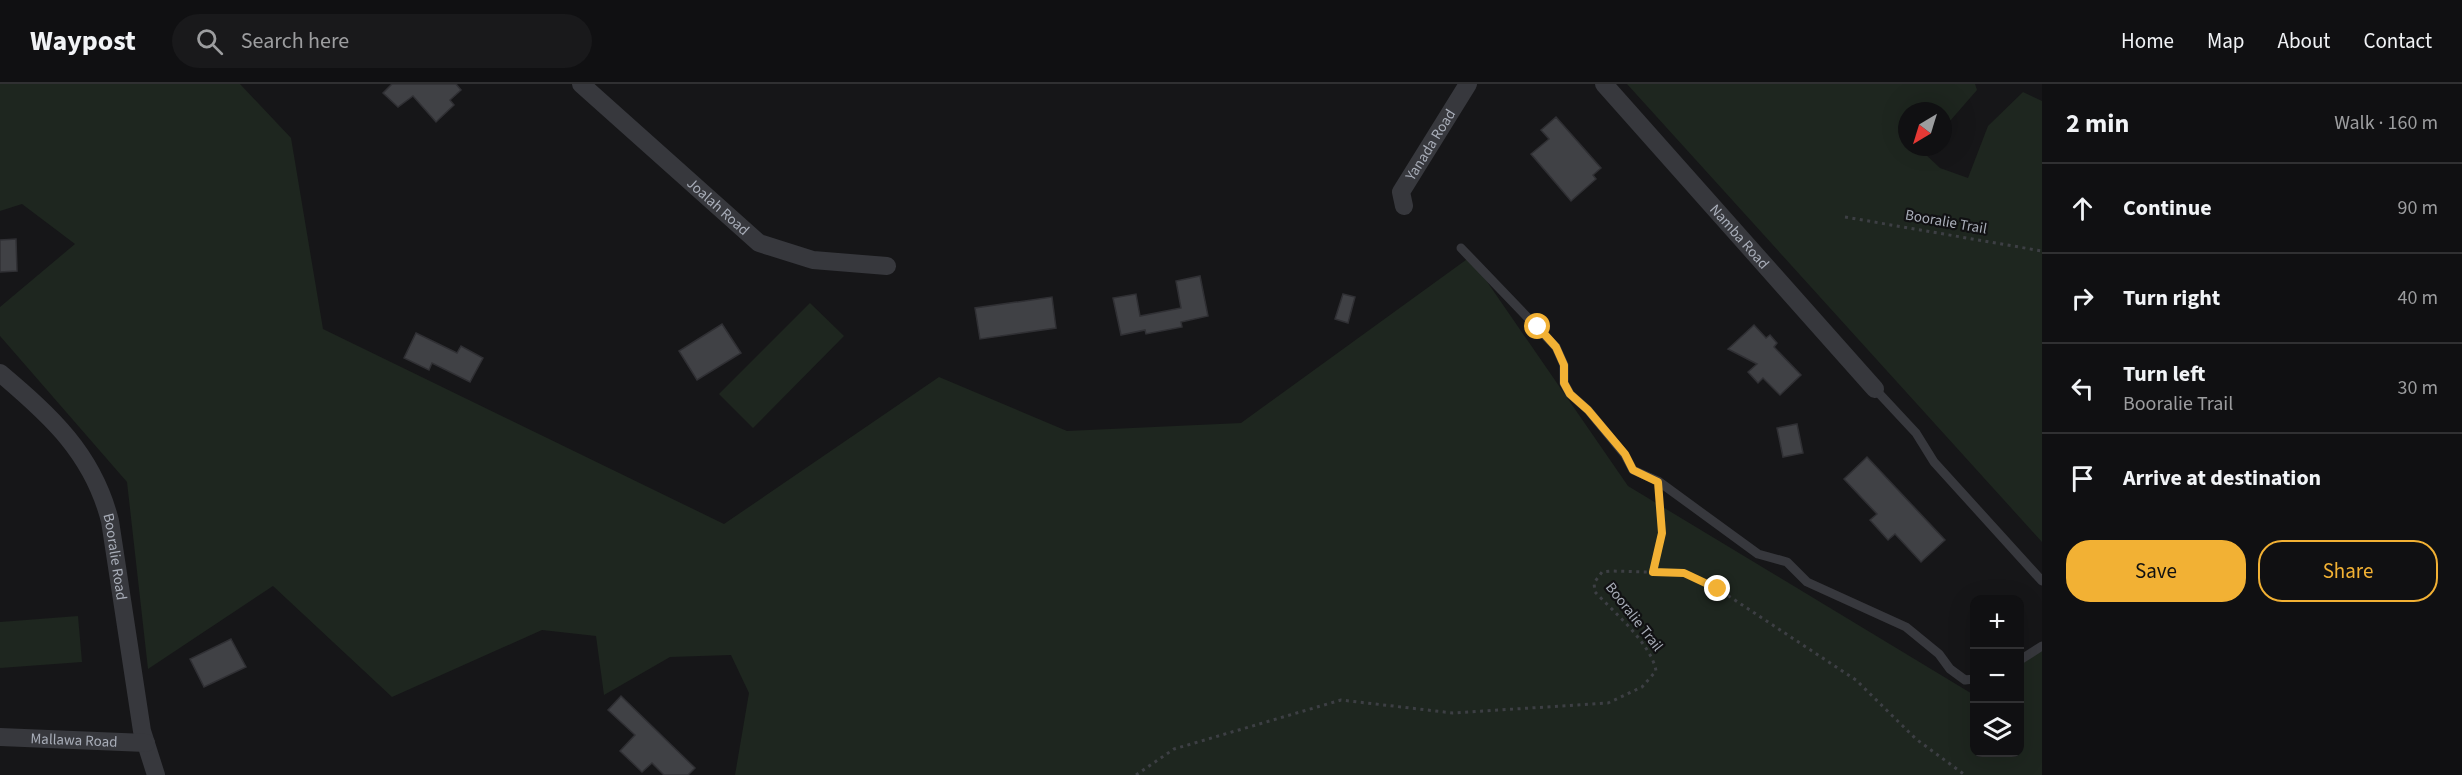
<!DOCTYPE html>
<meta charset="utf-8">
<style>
:root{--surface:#101012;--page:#19191b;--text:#f1f3f6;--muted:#9c9d9f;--line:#303032;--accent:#f2b134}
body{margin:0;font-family:"Source Sans 3",sans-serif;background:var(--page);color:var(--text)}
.controls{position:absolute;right:18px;bottom:18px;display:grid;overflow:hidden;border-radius:12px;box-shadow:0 6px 24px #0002}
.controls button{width:54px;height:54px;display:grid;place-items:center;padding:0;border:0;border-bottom:2px solid var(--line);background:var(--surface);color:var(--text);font:30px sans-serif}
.compass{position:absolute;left:1898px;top:18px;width:54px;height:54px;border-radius:50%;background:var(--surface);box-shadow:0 6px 24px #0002;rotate:218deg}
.stop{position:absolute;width:18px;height:18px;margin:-14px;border:4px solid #f2b134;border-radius:50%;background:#fff}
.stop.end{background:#f2b134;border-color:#fff;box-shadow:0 2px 6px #0008}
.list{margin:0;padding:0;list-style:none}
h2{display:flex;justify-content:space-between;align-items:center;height:78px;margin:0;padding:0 24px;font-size:26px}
h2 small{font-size:20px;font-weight:400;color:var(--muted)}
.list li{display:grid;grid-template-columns:39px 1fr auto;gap:18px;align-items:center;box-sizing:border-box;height:90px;padding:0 24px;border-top:2px solid var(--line)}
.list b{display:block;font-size:22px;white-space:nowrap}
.list p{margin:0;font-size:20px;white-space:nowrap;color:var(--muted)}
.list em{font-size:20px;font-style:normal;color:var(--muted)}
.actions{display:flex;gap:12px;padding:18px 24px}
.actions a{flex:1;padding:14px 0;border:2px solid var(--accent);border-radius:24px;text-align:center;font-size:21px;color:var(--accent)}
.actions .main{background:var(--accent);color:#111}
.icon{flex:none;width:33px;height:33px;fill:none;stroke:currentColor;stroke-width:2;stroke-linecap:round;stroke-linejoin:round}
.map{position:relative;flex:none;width:2042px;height:691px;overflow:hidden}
header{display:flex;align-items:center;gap:36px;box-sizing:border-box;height:84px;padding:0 30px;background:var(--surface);border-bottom:2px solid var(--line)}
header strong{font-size:28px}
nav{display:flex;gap:33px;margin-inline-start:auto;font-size:21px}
.search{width:420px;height:54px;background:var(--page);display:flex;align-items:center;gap:15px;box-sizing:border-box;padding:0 21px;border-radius:33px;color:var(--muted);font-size:22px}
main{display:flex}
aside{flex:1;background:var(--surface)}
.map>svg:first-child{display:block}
.green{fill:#1e261f}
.building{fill:#404145;stroke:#303034;stroke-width:1.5}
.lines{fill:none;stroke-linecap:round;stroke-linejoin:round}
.path{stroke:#3d3f44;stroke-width:3;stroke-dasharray:3 4.5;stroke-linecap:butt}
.lane{stroke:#37383d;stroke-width:9}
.street{stroke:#37383d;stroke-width:18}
.route{stroke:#f2b134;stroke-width:8}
.labels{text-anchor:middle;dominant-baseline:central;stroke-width:4.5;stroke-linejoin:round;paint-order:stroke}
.street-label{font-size:15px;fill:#a8adb8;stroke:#111113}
</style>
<header>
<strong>Waypost</strong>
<div class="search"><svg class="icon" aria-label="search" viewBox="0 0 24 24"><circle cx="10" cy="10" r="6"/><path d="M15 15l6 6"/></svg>Search here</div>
<nav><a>Home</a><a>Map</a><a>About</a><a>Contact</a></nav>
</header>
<main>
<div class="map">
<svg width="2042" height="691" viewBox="0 0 2042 691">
<rect width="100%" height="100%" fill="#161618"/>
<path class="green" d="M0 0H240L291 54 323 245 724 440 939 293 1067 347 1241 339 1470 173 1628 402 1974 611V668H2020V580L2042 564V691H735L749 609 731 571 670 573 604 611 596 552 542 546 392 613 273 502 148 585 127 398 0 252V223L75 160 22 120 0 127Z
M1627 0H1975L1977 6 1943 45V27H1907V63H1927L1923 68 1940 84 1968 94 1988 42 2023 8 2042 17V458Z
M810 219 844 252 753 344 719 310Z
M78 532 82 578 0 584V538Z"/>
<path class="building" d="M392 0H456L461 6 450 16 454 21 436 38 413 12 398 23 383 9Z
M1556 33 1601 84 1593 91 1596 95 1571 117 1531 70 1549 55 1541 46Z
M16 155 17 187 0 188V156Z
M1200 192 1208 232 1181 238 1182 243 1146 250 1145 246 1121 251 1113 214 1136 210 1140 232 1181 224 1176 197Z
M1343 210 1355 213 1348 239 1335 235Z
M1052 213 1056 244 980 255 975 224Z
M722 240 741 269 697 296 679 267Z
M1754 241 1766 254 1770 251 1777 259 1774 263 1801 291 1780 311 1763 294 1758 299 1748 288 1757 280 1728 265Z
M416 249 457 269 461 262 483 274 470 298 432 279 429 286 404 274Z
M1797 340 1803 369 1783 373 1777 344Z
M1867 373 1945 456 1921 478 1895 450 1888 456 1870 436 1877 430 1844 395Z
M231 555 246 583 204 603 190 575Z
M621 612 695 684 688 691H664L652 679 642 688 620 667 635 651 608 626Z"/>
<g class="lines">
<path class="path" d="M1845 133 2042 167
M1654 488 1662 449 1660 413
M1136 691 1174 665 1341 616 1453 629 1608 619 1642 603 1656 587C1652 561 1614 528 1595 508L1594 499 1602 488 1611 487 1684 489 1718 505 1856 596 1916 655 1965 691"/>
<path class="lane" d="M1461 164 1556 263 1564 281V299L1570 310 1588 326 1625 371 1633 386 1658 397 1758 470 1787 478 1807 498 1906 543 1939 570 1950 585 1965 596 1974 595
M1875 305 1916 349 1934 378 2042 497
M2020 576 2042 562"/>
<g class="street">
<path id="s1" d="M581 0 759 159 813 176 887 182"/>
<path id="s2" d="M1604 0 1875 305"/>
<path id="s3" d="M1404 122 1401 108 1468 0"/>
<path id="s4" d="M0 289C51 332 93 370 110 437L142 647 156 691"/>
<path id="s5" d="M0 653 146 659"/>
</g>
</g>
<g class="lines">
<path class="route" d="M1538 243 1556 263 1564 281V299L1570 310 1588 326 1625 370 1633 386 1658 398 1662 449 1653 488 1684 489 1718 505"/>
</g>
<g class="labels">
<g class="street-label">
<text stroke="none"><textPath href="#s3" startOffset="70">Yanada Road</textPath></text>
<text stroke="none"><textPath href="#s1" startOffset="184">Joalah Road</textPath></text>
<text transform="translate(1946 138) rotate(10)">Booralie Trail</text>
<text stroke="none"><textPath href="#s2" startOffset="204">Namba Road</textPath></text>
<text stroke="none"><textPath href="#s4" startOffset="224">Booralie Road</textPath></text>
<text transform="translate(1634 533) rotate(52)">Booralie Trail</text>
<text stroke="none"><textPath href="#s5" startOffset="74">Mallawa Road</textPath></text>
</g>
</g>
</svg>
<div class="controls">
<button>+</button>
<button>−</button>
<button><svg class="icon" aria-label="layers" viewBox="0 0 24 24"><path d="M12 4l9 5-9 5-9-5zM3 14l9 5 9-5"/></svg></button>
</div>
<svg class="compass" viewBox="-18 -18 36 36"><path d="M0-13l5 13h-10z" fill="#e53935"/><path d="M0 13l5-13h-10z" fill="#9c9d9f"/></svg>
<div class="stop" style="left:1538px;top:243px"></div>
<div class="stop end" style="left:1718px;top:505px"></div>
</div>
<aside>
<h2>2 min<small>Walk · 160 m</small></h2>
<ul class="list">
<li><svg class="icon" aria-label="ahead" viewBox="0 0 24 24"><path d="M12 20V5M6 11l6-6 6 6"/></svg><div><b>Continue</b></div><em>90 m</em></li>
<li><svg class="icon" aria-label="right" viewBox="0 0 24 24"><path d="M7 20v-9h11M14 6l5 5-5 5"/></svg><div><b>Turn right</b></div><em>40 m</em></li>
<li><svg class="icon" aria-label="left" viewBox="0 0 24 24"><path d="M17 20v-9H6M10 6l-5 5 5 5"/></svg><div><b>Turn left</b><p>Booralie Trail</p></div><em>30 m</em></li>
<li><svg class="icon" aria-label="arrive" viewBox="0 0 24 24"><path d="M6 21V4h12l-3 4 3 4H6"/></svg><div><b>Arrive at destination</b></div></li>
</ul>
<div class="actions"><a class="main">Save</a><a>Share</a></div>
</aside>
</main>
